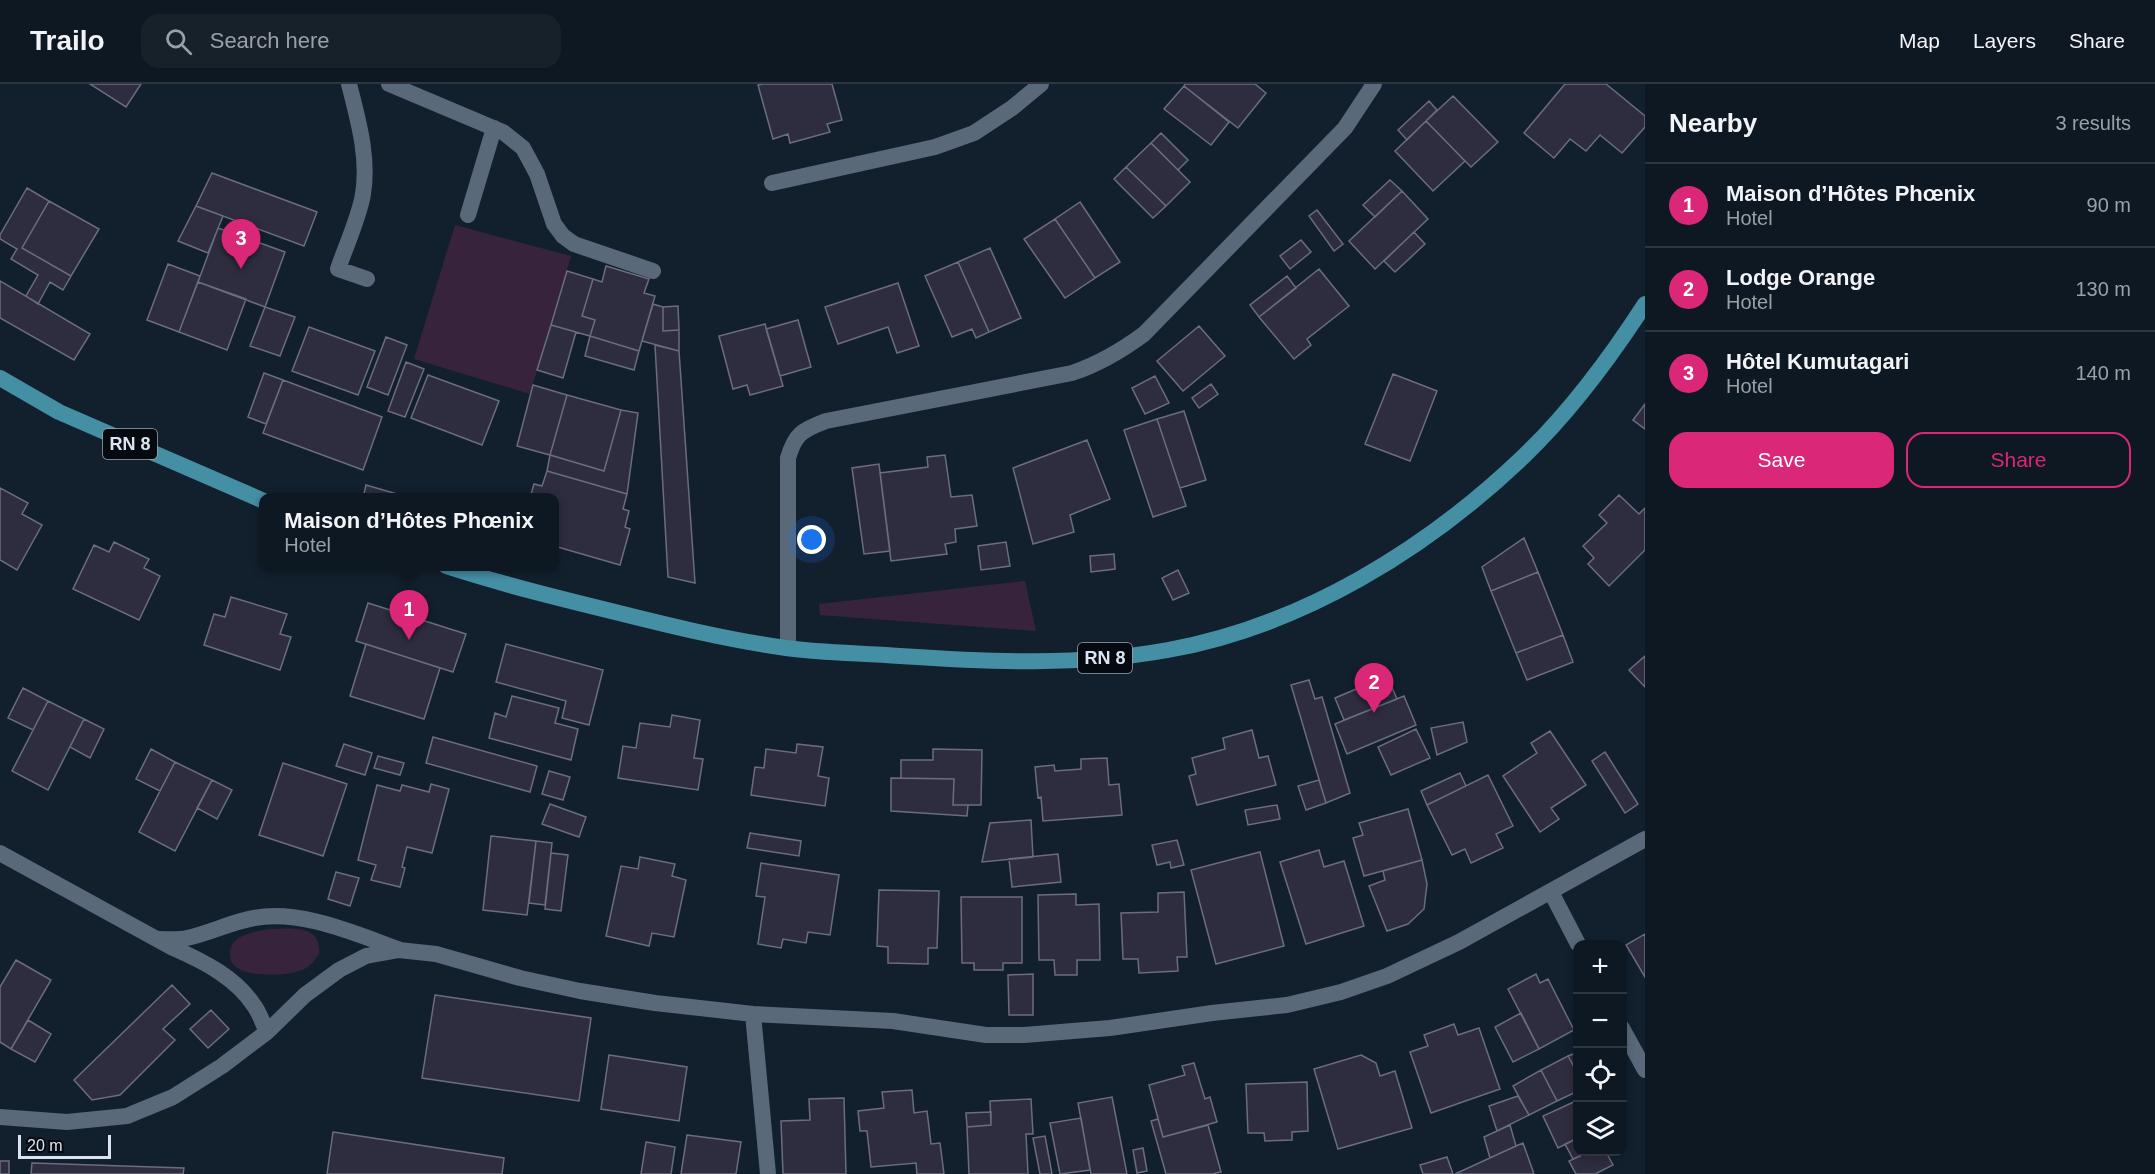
<!DOCTYPE html>
<meta charset="utf-8">
<style>
:root{--surface:#0e1822;--page:#17212a;--text:#f1f3f6;--muted:#9ba0a5;--line:#2e3740;--accent:#db2777}
body{margin:0;font-family:Arial,sans-serif;background:var(--page);color:var(--text)}
.controls{position:absolute;right:18px;bottom:18px;display:grid;overflow:hidden;border-radius:12px;box-shadow:0 3px 9px #0003}
.controls button{width:54px;height:54px;display:grid;place-items:center;padding:0;border:0;border-bottom:2px solid var(--line);background:var(--surface);color:var(--text);font:30px sans-serif}
.scale{position:absolute;left:18px;bottom:15px;width:93px;box-sizing:border-box;padding-left:6px;border:3px solid #dce5ef;border-top:0;font-size:16px;line-height:21px;white-space:nowrap;color:#dce5ef;-webkit-text-stroke:4px #050a10;paint-order:stroke}
.you{position:absolute;left:812px;top:456px;width:21px;height:21px;margin:-15px;border:4px solid #fff;border-radius:50%;background:#1a73e8;box-shadow:0 0 0 9px #1a73e833}
.badge{display:grid;place-items:center;width:39px;height:39px;border-radius:50%;background:var(--accent);color:#fff;font-size:20px;font-weight:700}
.pin{position:absolute;translate:-50% -50px;filter:drop-shadow(0 2px 3px #0008)}
.pin::after{content:'';position:absolute;top:32px;width:21px;height:18px;background:inherit;clip-path:polygon(0 0,100% 0,50% 100%)}
.popup{position:absolute;left:259px;top:409px;width:300px;height:78px;box-sizing:border-box;display:grid;place-content:center;border-radius:12px;background:var(--surface);filter:drop-shadow(0 2px 4px #0005);font-size:20px;white-space:nowrap;color:var(--muted)}
.popup b{font-size:22px;color:var(--text)}
.popup::after{content:'';position:absolute;left:50%;top:100%;margin-left:-12px;border:12px solid transparent;border-top-color:var(--surface)}
.list{margin:0;padding:0;list-style:none}
h2{display:flex;justify-content:space-between;align-items:center;height:78px;margin:0;padding:0 24px;font-size:26px}
h2 small{font-size:20px;font-weight:400;color:var(--muted)}
.list li{display:grid;grid-template-columns:39px 1fr auto;gap:18px;align-items:center;box-sizing:border-box;height:84px;padding:0 24px;border-top:2px solid var(--line)}
.list b{display:block;font-size:22px;white-space:nowrap}
.list p{margin:0;font-size:20px;white-space:nowrap;color:var(--muted)}
.list em{font-size:20px;font-style:normal;color:var(--muted)}
.actions{display:flex;gap:12px;padding:18px 24px}
.actions a{flex:1;padding:14px 0;border:2px solid var(--accent);border-radius:18px;text-align:center;font-size:21px;color:var(--accent)}
.actions .main{background:var(--accent);color:#fff}
.icon{flex:none;width:33px;height:33px;fill:none;stroke:currentColor;stroke-width:2;stroke-linecap:round;stroke-linejoin:round}
.map{position:relative;flex:none;width:1645px;height:1090px;overflow:hidden}
header{display:flex;align-items:center;gap:36px;box-sizing:border-box;height:84px;padding:0 30px;background:var(--surface);border-bottom:2px solid var(--line)}
header strong{font-size:28px}
nav{display:flex;gap:33px;margin-inline-start:auto;font-size:21px}
.search{width:420px;height:54px;background:var(--page);display:flex;align-items:center;gap:15px;box-sizing:border-box;padding:0 21px;border-radius:18px;color:var(--muted);font-size:22px}
main{display:flex}
aside{flex:1;background:var(--surface)}
.map>svg:first-child{display:block}
.green{fill:#37243c}
.building{fill:#2d2d3f;stroke:#6c6c81;stroke-width:1.5}
.lines{fill:none;stroke-linecap:round;stroke-linejoin:round}
.service{stroke:#59697a;stroke-width:16}
.minor{stroke:#59697a;stroke-width:16}
.primary{stroke:#458fa5;stroke-width:16}
.labels{text-anchor:middle;dominant-baseline:central;stroke-width:4.5;stroke-linejoin:round;paint-order:stroke}
.shield{fill:#050a10;stroke:#9ca3ac;stroke-width:1.5}
.shield-label{font-size:18px;font-weight:bold;fill:#dce5ef}
</style>
<header>
<strong>Trailo</strong>
<div class="search"><svg class="icon" aria-label="search" viewBox="0 0 24 24"><circle cx="10" cy="10" r="6"/><path d="M15 15l6 6"/></svg>Search here</div>
<nav><a>Map</a><a>Layers</a><a>Share</a></nav>
</header>
<main>
<div class="map">
<svg width="1645" height="1090" viewBox="0 0 1645 1090">
<rect width="100%" height="100%" fill="#12202e"/>
<path class="green" d="M455 141 571 172 530 310 414 275Z
M1025 497 1036 547 820 531 819 520Z
M269 845C291 845 321 839 319 870 315 876 310 883 302 886 287 892 248 894 235 882 231 879 230 875 230 870 230 851 253 848 269 845Z"/>
<path class="building" d="M90 0H141L126 23Z
M763 0H832L842 36 827 40 830 48 790 59 788 50 773 55 758 1Z
M1185 0H1255L1266 9 1238 44 1184 2Z
M1565 0H1606L1645 32V43L1622 69 1600 51 1586 67 1570 55 1554 74 1524 49Z
M1184 2 1229 38 1211 61 1164 25Z
M1453 12 1498 58 1471 83 1426 37Z
M1429 17 1437 26 1407 56 1398 46Z
M1426 37 1465 77 1433 107 1395 67Z
M1161 49 1188 76 1178 86 1151 59Z
M1151 59 1190 98 1166 122 1126 83Z
M1126 83 1166 122 1153 134 1114 95Z
M212 89 317 128 304 162 196 122Z
M1390 96 1402 107 1375 133 1363 121Z
M27 104 49 117 22 164 71 192 63 206 50 198 38 220 26 212 38 191 11 175 17 165 0 155V151Z
M1402 107 1428 135 1375 185 1349 157Z
M49 117 99 145 71 192 22 164Z
M1080 118 1120 178 1095 194 1055 135Z
M196 122 223 132 208 169 178 157Z
M1317 126 1343 160 1334 167 1309 132Z
M1055 135 1095 194 1065 214 1024 155Z
M218 144 285 168 265 223 198 198Z
M1414 148 1425 160 1395 188 1384 177Z
M1301 156 1311 168 1290 185 1280 172Z
M990 164 1021 234 989 248 958 178Z
M958 178 989 248 976 254 972 245 952 253 925 192Z
M168 180 200 192 179 248 147 236Z
M606 182 649 195 644 209 655 212 639 267 590 252 595 236 582 232 593 195 602 198Z
M1319 185 1349 222 1307 255 1311 261 1294 275 1259 233Z
M567 187 593 195 582 232 595 236 590 252 551 241Z
M1287 192 1296 204 1259 233 1250 221Z
M0 197 90 250 74 276 0 234Z
M198 198 246 215 227 266 179 248Z
M898 199 919 262 897 269 888 243 838 260 825 223Z
M653 220 663 223V247L679 246V267L642 257Z
M678 222 679 246 663 247V223Z
M265 223 295 233 280 272 250 262Z
M798 236 811 283 780 292 766 245Z
M765 240 783 302 750 311 747 301 733 305 719 252Z
M551 241 576 248 563 294 537 286Z
M1199 242 1225 272 1183 307 1157 277Z
M309 243 375 267 358 311 292 287Z
M590 252 639 267 634 286 585 272Z
M386 253 407 261 388 311 367 303Z
M655 261 679 267 695 499 668 493Z
M406 278 424 285 405 333 388 327Z
M264 289 283 296 266 340 248 333Z
M1393 290 1437 307 1410 377 1365 360Z
M428 291 499 317 482 361 411 334Z
M1155 292 1169 319 1145 330 1132 304Z
M283 296 382 333 363 386 263 349Z
M1211 300 1218 310 1199 324 1192 314Z
M533 301 567 311 550 371 517 362Z
M567 311 621 326 604 387 550 371Z
M1645 320V345L1633 336Z
M621 326 638 329 627 410 547 387 550 371 604 387Z
M1184 327 1206 396 1180 404 1157 335Z
M1157 335 1186 422 1153 433 1124 346Z
M1087 356 1110 415 1070 431 1074 448 1033 460 1013 384Z
M945 371 951 413 972 411 977 442 955 445 956 458 945 460 947 470 891 477 880 389 928 383 927 373Z
M879 380 890 467 864 470 852 384Z
M547 387 627 410 623 425 629 427 625 443 630 445 620 481 554 462V414H530L534 400 542 402Z
M366 401 411 414H363Z
M0 404 28 419 22 430 42 441 17 486 0 476Z
M1619 411 1639 430 1645 424V466L1609 502 1588 480 1594 474 1583 462 1607 439 1599 431Z
M1524 454 1538 488 1491 507 1482 483Z
M114 458 149 475 144 484 160 492 139 536 73 505 94 461 109 468Z
M1006 458 1010 482 981 486 978 462Z
M1114 470 1115 485 1091 488 1090 472Z
M1178 486 1189 509 1173 516 1162 494Z
M1538 488 1563 551 1516 569 1491 507Z
M231 513 287 530 280 550 291 553 280 586 204 561 214 530 225 533Z
M368 519 466 550 453 588 356 557Z
M1563 551 1573 578 1527 596 1516 569Z
M366 560 440 584 424 635 350 612Z
M506 560 603 586 589 641 562 634 566 617 496 598Z
M1645 572V603L1629 586Z
M1387 592 1397 615 1344 636 1335 614Z
M1309 596 1315 615 1322 613 1350 709 1326 719 1291 601Z
M23 604 48 617 33 646 8 634Z
M512 612 559 624 555 639 578 645 571 676 489 654 495 629 506 633Z
M1404 612 1416 641 1347 670 1335 640Z
M48 617 84 635 48 706 12 687Z
M672 631 700 636 694 674 703 675 698 706 618 694 623 662 636 664 640 639 670 643Z
M84 635 104 645 90 674 70 663Z
M1463 638 1467 658 1437 671 1431 644Z
M1416 645 1430 674 1391 691 1378 663Z
M1252 646 1259 674 1268 672 1276 701 1197 721 1189 692 1196 690 1192 674 1225 665 1223 654Z
M1550 647 1586 701 1551 724 1559 735 1540 748 1503 692 1537 669 1531 659Z
M433 653 537 682 530 708 426 679Z
M344 660 372 669 365 691 336 682Z
M797 660 823 663 818 692 829 694 825 722 751 711 755 683 764 684 766 665 796 669Z
M151 665 175 678 160 707 136 695Z
M933 665 982 666 981 721H953L954 695 901 694V676H933Z
M1605 668 1638 720 1625 729 1592 677Z
M378 672 404 679 400 691 374 684Z
M1107 674 1109 701 1119 700 1122 731 1043 737 1041 713 1038 714 1035 683 1054 681 1055 687 1081 685V675Z
M175 678 212 696 175 767 139 748Z
M283 679 347 700 323 772 259 751Z
M549 687 570 693 563 716 542 710Z
M1460 689 1466 702 1427 721 1421 707Z
M1488 691 1513 742 1496 750 1503 764 1471 779 1465 765 1452 771 1427 721Z
M891 694 954 695 953 721H968L967 732 891 727Z
M212 696 232 706 217 735 197 724Z
M1319 696 1326 719 1306 726 1298 702Z
M431 700 449 705 432 769 407 763 402 783 405 784 400 803 371 796 376 781 358 776 377 701 400 707 402 701 429 708Z
M550 720 586 733 579 753 542 740Z
M1277 721 1280 735 1248 741 1245 726Z
M1408 725 1422 776 1364 792 1353 754 1363 751 1359 739Z
M1031 736 1033 773 982 778 990 739Z
M750 749 801 757 799 772 747 764Z
M491 752 536 757 527 831 483 826Z
M1177 756 1184 781 1171 784 1170 778 1157 781 1152 761Z
M536 757 552 759 545 821 529 819Z
M1319 766 1324 783 1344 777 1364 842 1306 860 1280 778Z
M1260 768 1284 862 1216 880 1191 786Z
M551 769 568 771 561 827 545 825Z
M1058 770 1061 798 1012 803 1009 775Z
M640 773 675 780 672 792 686 796 674 853 652 849 649 862 606 852 621 782 638 785Z
M1422 776 1427 800 1424 825 1408 840 1387 847 1369 802 1385 796 1383 787Z
M761 779 839 791 830 851 808 848 806 859 783 855 781 864 758 860 765 813 756 812Z
M336 788 359 794 350 822 328 815Z
M879 806 939 807 937 864H928V880L888 879V863L877 862Z
M1184 808 1187 873H1177L1178 887 1139 889 1138 875H1123L1121 829 1158 828V809Z
M1076 810V821L1099 820 1100 876H1077V891H1055L1054 876H1039L1038 811Z
M961 813H1022V879H1003V886H974V879H962Z
M1645 850V893L1626 861Z
M16 876 51 896 11 965 0 958V903Z
M1033 890V931H1009L1008 891Z
M1536 890 1540 899 1548 895 1574 946 1539 965 1508 905Z
M172 901 190 920 163 945 175 956 120 1011 92 1016 74 996Z
M435 911 591 934 579 1017 422 994Z
M211 926 229 945 208 964 190 945Z
M1521 929 1539 965 1513 978 1495 943Z
M28 936 51 950 35 978 11 965Z
M1454 940 1458 951 1479 944 1500 1005 1431 1029 1410 968 1428 962 1424 951Z
M1578 968V990L1568 972Z
M609 971 687 983 679 1037 601 1025Z
M1361 971 1376 979 1380 992 1395 987 1412 1044 1338 1065 1314 985Z
M1568 972 1578 990V1007L1557 1017 1541 986Z
M1194 979 1205 1015 1210 1013 1217 1038 1163 1053 1149 1001 1185 991 1182 982Z
M1541 986 1557 1017 1529 1031 1513 1002Z
M1307 998 1308 1047 1292 1048V1056L1265 1057 1264 1049H1248L1246 1000Z
M912 1006 914 1029 927 1027 931 1060 940 1059 944 1090H917L916 1079 871 1083 867 1047H860L858 1027 884 1024 882 1008Z
M1518 1012 1529 1031 1497 1047 1489 1022Z
M1112 1013 1127 1090H1091L1078 1019Z
M844 1014 846 1090H783L781 1037 810 1036 809 1015Z
M1031 1015 1033 1050H1026L1028 1090H969L967 1043 991 1041 990 1017Z
M1578 1016V1054L1558 1064 1543 1032Z
M991 1028V1041L967 1043 966 1029Z
M1081 1034 1090 1086 1060 1090 1050 1039Z
M1158 1035 1163 1053 1208 1041 1221 1088 1212 1090H1166L1151 1037Z
M1510 1041 1516 1062 1490 1074 1484 1053Z
M333 1048 504 1074 502 1090H327Z
M687 1051 741 1058 736 1090H681Z
M1045 1052 1052 1090H1040L1033 1054Z
M1578 1054V1068H1589L1573 1075 1565 1060Z
M646 1058 675 1063 671 1090H641Z
M1523 1059 1534 1090H1455L1516 1062Z
M1143 1064 1147 1087 1137 1089 1133 1066Z
M1589 1068H1606L1613 1081 1595 1090H1576L1569 1077Z
M1447 1073 1453 1090H1423L1420 1081Z
M0 1077H9V1090H0Z
M32 1079 184 1084 183 1090H31Z"/>
<g class="lines">
<path class="service" d="M349 0C358 36 369 73 363 110 360 131 345 164 338 185L367 195
M389 0 503 48 523 64 537 90 554 140 563 152 574 160 653 187
M772 99 935 63 974 49 1012 24 1041 0
M468 131 494 44"/>
<path class="minor" d="M788 564V374C795 350 802 346 826 337L1072 289C1099 280 1121 267 1144 250L1345 44 1374 0
M0 769 173 864C203 877 237 894 255 923 260 930 263 940 267 948
M1551 808 1578 860
M159 855C168 855 178 856 187 854 210 849 231 838 254 834 300 825 356 850 398 865
M753 930 768 1090
M1622 944 1645 986
M0 1033 67 1038 127 1032 173 1013 222 982 267 948 305 911 339 886 366 872 399 866 436 870 520 894 580 907 655 919 753 930 893 937 986 951H1024L1110 944 1212 929 1287 921 1341 908 1387 892 1459 858 1645 755"/>
<path class="primary" d="M0 294 59 328 264 417
M446 482C501 500 558 514 615 528 671 542 728 556 786 564 823 569 862 569 900 572 989 578 1080 582 1168 566 1302 542 1427 465 1524 372 1571 327 1610 274 1645 220"/>
</g>
<g class="labels">
<g class="shield">
<rect x="103" y="345" width="54" height="30" rx="4.5"/>
<rect x="1078" y="559" width="54" height="30" rx="4.5"/>
</g>
<g class="shield-label">
<text x="130" y="360">RN 8</text>
<text x="1105" y="574">RN 8</text>
</g>
</g>
</svg>
<div class="controls">
<button>+</button>
<button>−</button>
<button><svg class="icon" aria-label="locate" viewBox="0 0 24 24"><circle cx="12" cy="12" r="6"/><path d="M12 2v4M12 18v4M2 12h4M18 12h4"/></svg></button>
<button><svg class="icon" aria-label="layers" viewBox="0 0 24 24"><path d="M12 4l9 5-9 5-9-5zM3 14l9 5 9-5"/></svg></button>
</div>
<div class="scale">20 m</div>
<div class="you"></div>
<div class="pin badge" style="left:409px;top:556px">1</div>
<div class="popup"><b>Maison d’Hôtes Phœnix</b>Hotel</div>
<div class="pin badge" style="left:1374px;top:629px">2</div>
<div class="pin badge" style="left:241px;top:185px">3</div>
</div>
<aside>
<h2>Nearby<small>3 results</small></h2>
<ul class="list">
<li><span class="badge">1</span><div><b>Maison d’Hôtes Phœnix</b><p>Hotel</p></div><em>90 m</em></li>
<li><span class="badge">2</span><div><b>Lodge Orange</b><p>Hotel</p></div><em>130 m</em></li>
<li><span class="badge">3</span><div><b>Hôtel Kumutagari</b><p>Hotel</p></div><em>140 m</em></li>
</ul>
<div class="actions"><a class="main">Save</a><a>Share</a></div>
</aside>
</main>
